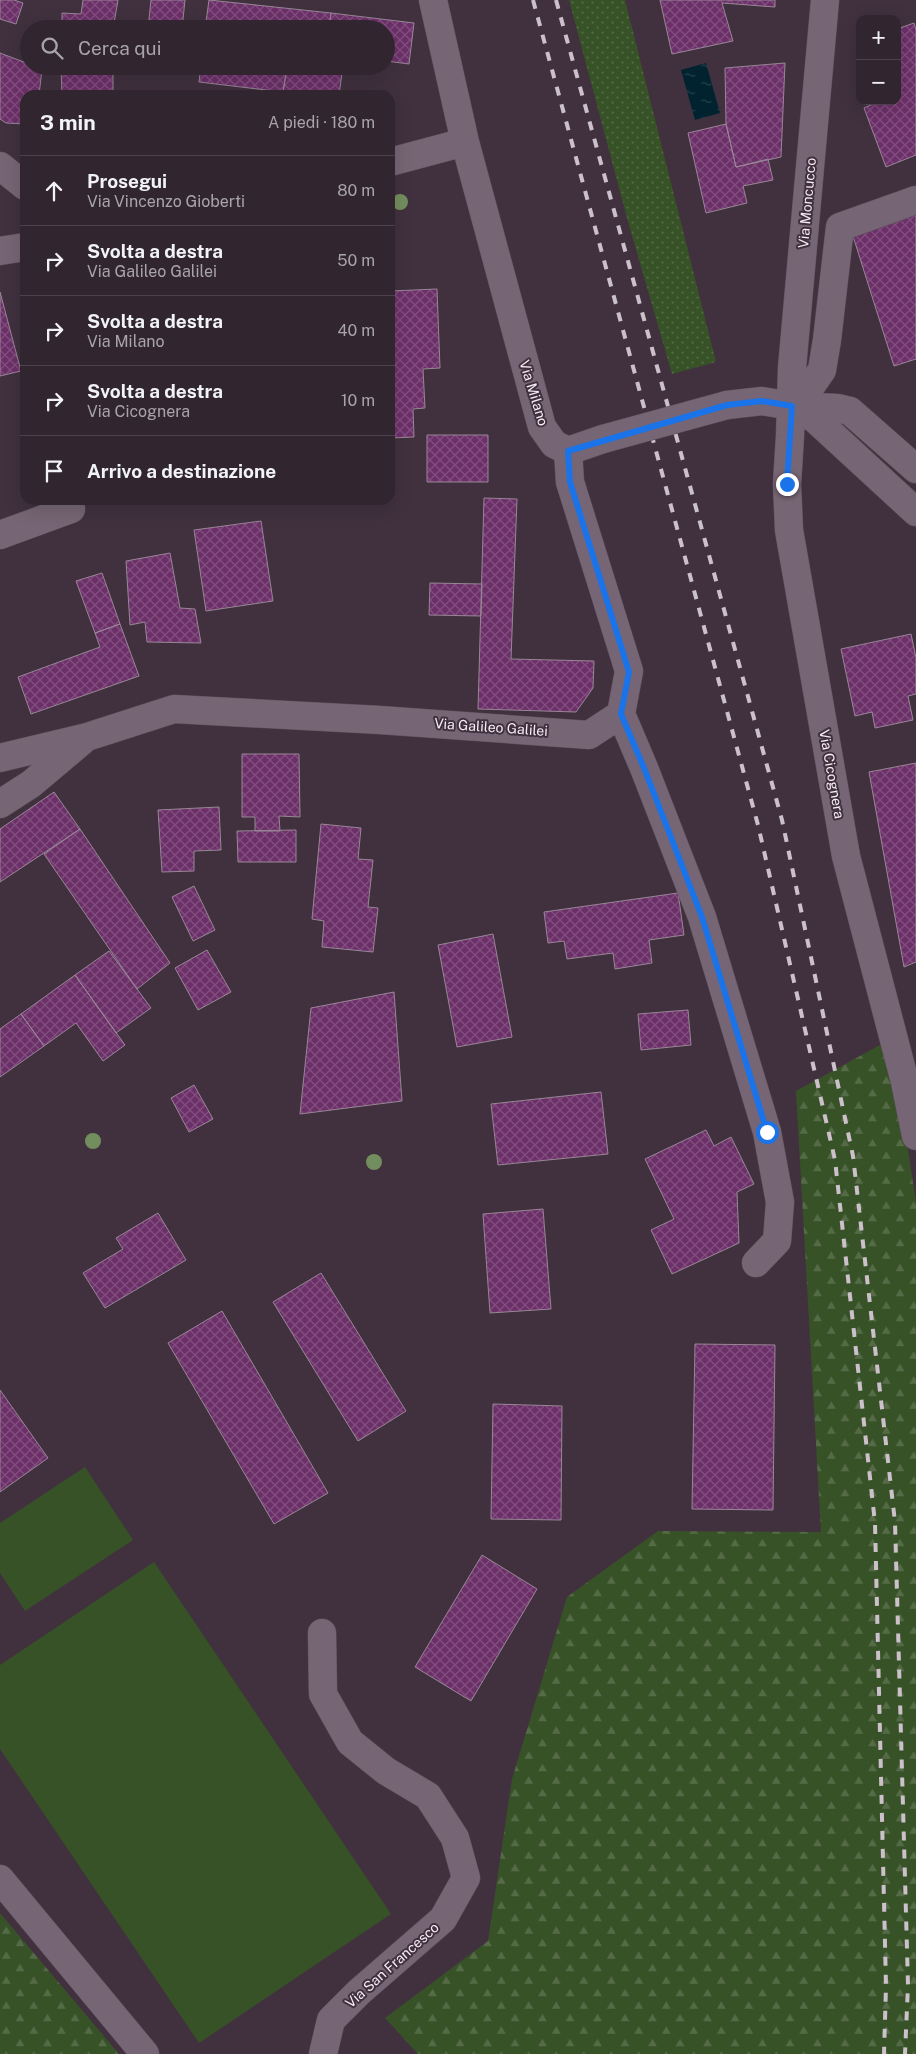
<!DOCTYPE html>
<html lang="it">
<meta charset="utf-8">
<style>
:root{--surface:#31252f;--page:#392d37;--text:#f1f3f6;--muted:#a8a5aa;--line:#4c424b}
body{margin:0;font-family:"Public Sans",sans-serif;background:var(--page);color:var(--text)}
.controls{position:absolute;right:15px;top:15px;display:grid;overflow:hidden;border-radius:10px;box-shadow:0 5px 20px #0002}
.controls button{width:45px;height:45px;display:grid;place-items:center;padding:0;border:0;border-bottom:1px solid var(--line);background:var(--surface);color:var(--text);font:25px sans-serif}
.stop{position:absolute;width:15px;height:15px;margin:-11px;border:4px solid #1a73e8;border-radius:50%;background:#fff}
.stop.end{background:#1a73e8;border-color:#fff;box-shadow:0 1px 5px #0008}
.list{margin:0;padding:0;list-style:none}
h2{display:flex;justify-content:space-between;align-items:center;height:65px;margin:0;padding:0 20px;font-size:21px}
h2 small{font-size:16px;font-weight:400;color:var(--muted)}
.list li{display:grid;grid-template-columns:32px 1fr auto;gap:15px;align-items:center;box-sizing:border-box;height:70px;padding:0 20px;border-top:1px solid var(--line)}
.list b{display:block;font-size:19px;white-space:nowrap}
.list p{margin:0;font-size:16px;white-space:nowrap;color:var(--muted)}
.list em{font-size:16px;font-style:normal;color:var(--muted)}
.icon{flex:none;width:28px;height:28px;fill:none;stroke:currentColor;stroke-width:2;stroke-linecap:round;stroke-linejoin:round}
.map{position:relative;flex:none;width:916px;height:2054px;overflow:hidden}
.search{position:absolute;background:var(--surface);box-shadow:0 5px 20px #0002;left:20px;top:20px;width:375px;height:55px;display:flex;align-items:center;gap:12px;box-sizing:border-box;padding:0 18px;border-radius:28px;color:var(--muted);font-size:19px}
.panel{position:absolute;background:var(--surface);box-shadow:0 5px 20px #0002;left:20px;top:90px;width:375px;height:415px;border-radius:15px}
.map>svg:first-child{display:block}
.grass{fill:url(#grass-dots)}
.forest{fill:url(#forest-firs)}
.park{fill:#375227}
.water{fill:url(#water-ripples)}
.building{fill:url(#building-cross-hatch);stroke:#988696}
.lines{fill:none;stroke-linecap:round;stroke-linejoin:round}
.minor-casing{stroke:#5d505c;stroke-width:29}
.minor{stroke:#766574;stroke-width:28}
.rail{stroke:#ccc0cb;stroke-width:4;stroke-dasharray:9 9;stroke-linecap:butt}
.minor-bridge-casing{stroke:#5d505c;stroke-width:29;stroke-linecap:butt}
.minor-bridge{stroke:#766574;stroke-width:28}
.tree{fill:#738e5e}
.route{stroke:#1a73e8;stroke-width:6}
.labels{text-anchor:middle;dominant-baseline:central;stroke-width:4;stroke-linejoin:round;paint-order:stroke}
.street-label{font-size:14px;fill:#f6ecf5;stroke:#41313f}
</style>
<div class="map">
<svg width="916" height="2054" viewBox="0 0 916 2054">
<defs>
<pattern id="grass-dots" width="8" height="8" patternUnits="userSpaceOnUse" patternTransform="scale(1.25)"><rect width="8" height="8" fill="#375227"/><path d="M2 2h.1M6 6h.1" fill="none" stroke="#556b47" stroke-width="1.8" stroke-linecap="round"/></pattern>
<pattern id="forest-firs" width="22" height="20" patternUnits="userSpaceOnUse" patternTransform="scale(1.25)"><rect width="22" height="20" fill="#375227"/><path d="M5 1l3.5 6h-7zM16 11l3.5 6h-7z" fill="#556b47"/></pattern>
<pattern id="water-ripples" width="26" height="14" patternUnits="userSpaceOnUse" patternTransform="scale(1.25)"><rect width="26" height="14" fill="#00232f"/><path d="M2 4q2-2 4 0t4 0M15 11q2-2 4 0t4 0" fill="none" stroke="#26434e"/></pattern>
<pattern id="building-cross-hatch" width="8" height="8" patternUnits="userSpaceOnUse" patternTransform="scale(1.25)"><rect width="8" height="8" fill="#6c3069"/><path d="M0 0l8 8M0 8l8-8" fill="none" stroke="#824e7f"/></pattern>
</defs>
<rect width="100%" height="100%" fill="#41313f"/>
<path class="grass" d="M569 0H625L716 362 672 374 627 218Z"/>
<path class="forest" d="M891 1039 916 1202V2054H418L385 2018 488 1941 512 1779 567 1597 658 1531 821 1532 796 1091Z
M0 1913 119 2054H0Z"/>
<path class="park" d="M85 1467 133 1540 25 1611 0 1573V1523Z
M154 1562 391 1914 199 2043 0 1749V1665Z"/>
<path class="water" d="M706 63 720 113 695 120 681 70Z"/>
<path class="building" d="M0 0H14L23 3 16 24 0 19Z
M83 0H118L113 29H62V13L81 14Z
M151 0H185L182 29H148Z
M209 0 331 13 329 29H205Z
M660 0H775V7L722 3 733 41 672 54Z
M331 13 414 23 409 64 386 61V29H329Z
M914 23 916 30V155L886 167 864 108 873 104 871 101H897V29Z
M0 53 29 64V66L42 69 39 95H25V124L6 123 0 119Z
M785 63 781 157 736 167 726 124 725 68Z
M61 66H113V95H62Z
M201 66 287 67 283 92 199 82Z
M287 67 342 73 339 95H309L283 92Z
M726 124 736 167 768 159 773 180 743 186 747 203 706 213 688 133Z
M916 214V359L894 366 852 233Z
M437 289 440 368 423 369 425 408 413 409 414 437 390 438V291Z
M0 292 21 371 0 376Z
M427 435H488V482H427Z
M484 498 517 499 511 659 594 661 593 688 576 712 478 709Z
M261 521 273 601 206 611 194 530Z
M170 553 180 608 195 609 201 643 147 642 145 622 130 625 126 561Z
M102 573 120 624 95 633 76 581Z
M430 583 482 584 481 616 429 615Z
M120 624 139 676 31 714 18 677 100 647 95 633Z
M911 634 916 658V694L908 696 913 720 875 728 872 712 855 716 841 649Z
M242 754H299L300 817 279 816 280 831H255V817H242Z
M916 763V962L904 967 869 772Z
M54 792 80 829 0 882V829Z
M219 807 221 850 194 851V871L162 872 158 810Z
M321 824 361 828 358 859 373 860 368 907 378 908 373 952 322 947 324 921 312 919Z
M80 829 170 963 137 989 44 854Z
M296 830V862H238L237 831Z
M194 886 215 930 193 941 172 897Z
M678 893 684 935 649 940 652 963 615 969 613 953 567 959 564 941 548 943 544 912Z
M493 934 512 1037 457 1047 438 945Z
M207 950 231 992 198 1010 175 968Z
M109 951 151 1008 116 1033 75 975Z
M75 975 125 1045 103 1061 76 1023 44 1046 21 1014Z
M394 992 402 1101 300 1114 311 1008Z
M688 1010 691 1045 641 1050 638 1014Z
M21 1014 44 1046 0 1077V1029Z
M194 1085 213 1119 189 1132 171 1098Z
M601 1092 608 1154 498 1165 491 1104Z
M706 1130 714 1146 731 1137 754 1184 737 1192 739 1243 672 1274 651 1230 674 1219 645 1159Z
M543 1209 551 1309 490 1313 483 1214Z
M158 1213 186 1260 105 1308 83 1273 123 1249 116 1238Z
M321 1273 406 1411 358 1441 273 1302Z
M222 1311 328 1493 274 1524 168 1343Z
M695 1344 775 1345 773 1510 692 1509Z
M0 1390 48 1458 0 1492Z
M493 1404 562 1406 561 1520 491 1519Z
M482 1555 537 1589 471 1701 415 1667Z"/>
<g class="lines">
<g class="minor-casing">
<path id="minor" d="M433 0 465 142 542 427 554 444 568 451 603 439
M825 0 792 368 790 436 787 484 789 530 846 856 905 1082 916 1136
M390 162 465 142
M0 166 25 186
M0 251 25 247
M727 405 762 401 792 406 815 419 916 512
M792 406 811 386 822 370 827 340 840 227 916 200
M793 406 837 408 850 411 916 469
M0 535 71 509
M621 714 644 768 702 917 767 1132 780 1202 777 1241 756 1263
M0 758 87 737 174 709 380 720 589 735 621 714 629 671 570 482 568 451
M0 804 31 784 82 741
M322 1633 323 1694 350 1742 386 1771 428 1796 455 1838 466 1878 443 1919 359 1992 331 2020 323 2054
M0 1879 145 2054"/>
</g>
<use href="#minor" class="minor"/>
<path class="rail" d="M533 0 758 825 835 1160 875 1523 886 1986 884 2054
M556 0 782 820 853 1156 895 1522 908 1985 905 2054"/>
<g class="minor-bridge-casing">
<path id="minor-bridge" d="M603 439 727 405"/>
</g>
<use href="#minor-bridge" class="minor-bridge"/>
</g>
<g class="tree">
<circle cx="400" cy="202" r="8"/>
<circle cx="93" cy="1141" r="8"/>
<circle cx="374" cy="1162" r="8"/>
</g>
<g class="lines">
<path class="route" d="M767 1132 702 917 644 768 621 714 629 672 570 482 568 451 727 405 762 401 792 406 787 484"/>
</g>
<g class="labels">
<g class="street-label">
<text transform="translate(807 203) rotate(-85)">Via Moncucco</text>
<text transform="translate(534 393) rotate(73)">Via Milano</text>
<text transform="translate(491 727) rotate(4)">Via Galileo Galilei</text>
<text transform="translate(832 774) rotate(80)">Via Cicognera</text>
<text transform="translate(392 1965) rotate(-42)">Via San Francesco</text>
</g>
</g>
</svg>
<div class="controls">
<button>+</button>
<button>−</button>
</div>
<div class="stop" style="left:767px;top:1132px"></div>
<div class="stop end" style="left:787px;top:484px"></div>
<div class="search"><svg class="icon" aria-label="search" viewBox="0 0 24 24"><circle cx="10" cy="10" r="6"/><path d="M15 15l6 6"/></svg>Cerca qui</div>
<section class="panel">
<h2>3 min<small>A piedi · 180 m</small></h2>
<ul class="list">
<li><svg class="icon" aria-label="ahead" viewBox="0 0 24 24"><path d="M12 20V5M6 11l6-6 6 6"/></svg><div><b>Prosegui</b><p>Via Vincenzo Gioberti</p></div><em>80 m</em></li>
<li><svg class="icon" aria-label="right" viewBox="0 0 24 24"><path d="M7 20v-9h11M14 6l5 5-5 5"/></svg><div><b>Svolta a destra</b><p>Via Galileo Galilei</p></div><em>50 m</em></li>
<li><svg class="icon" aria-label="right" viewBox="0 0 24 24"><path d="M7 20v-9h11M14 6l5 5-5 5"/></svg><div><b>Svolta a destra</b><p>Via Milano</p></div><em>40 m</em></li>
<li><svg class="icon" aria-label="right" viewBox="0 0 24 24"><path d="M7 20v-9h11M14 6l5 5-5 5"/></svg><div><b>Svolta a destra</b><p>Via Cicognera</p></div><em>10 m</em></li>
<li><svg class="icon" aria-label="arrive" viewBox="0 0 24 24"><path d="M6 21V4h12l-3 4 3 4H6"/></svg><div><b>Arrivo a destinazione</b></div></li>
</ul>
</section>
</div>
